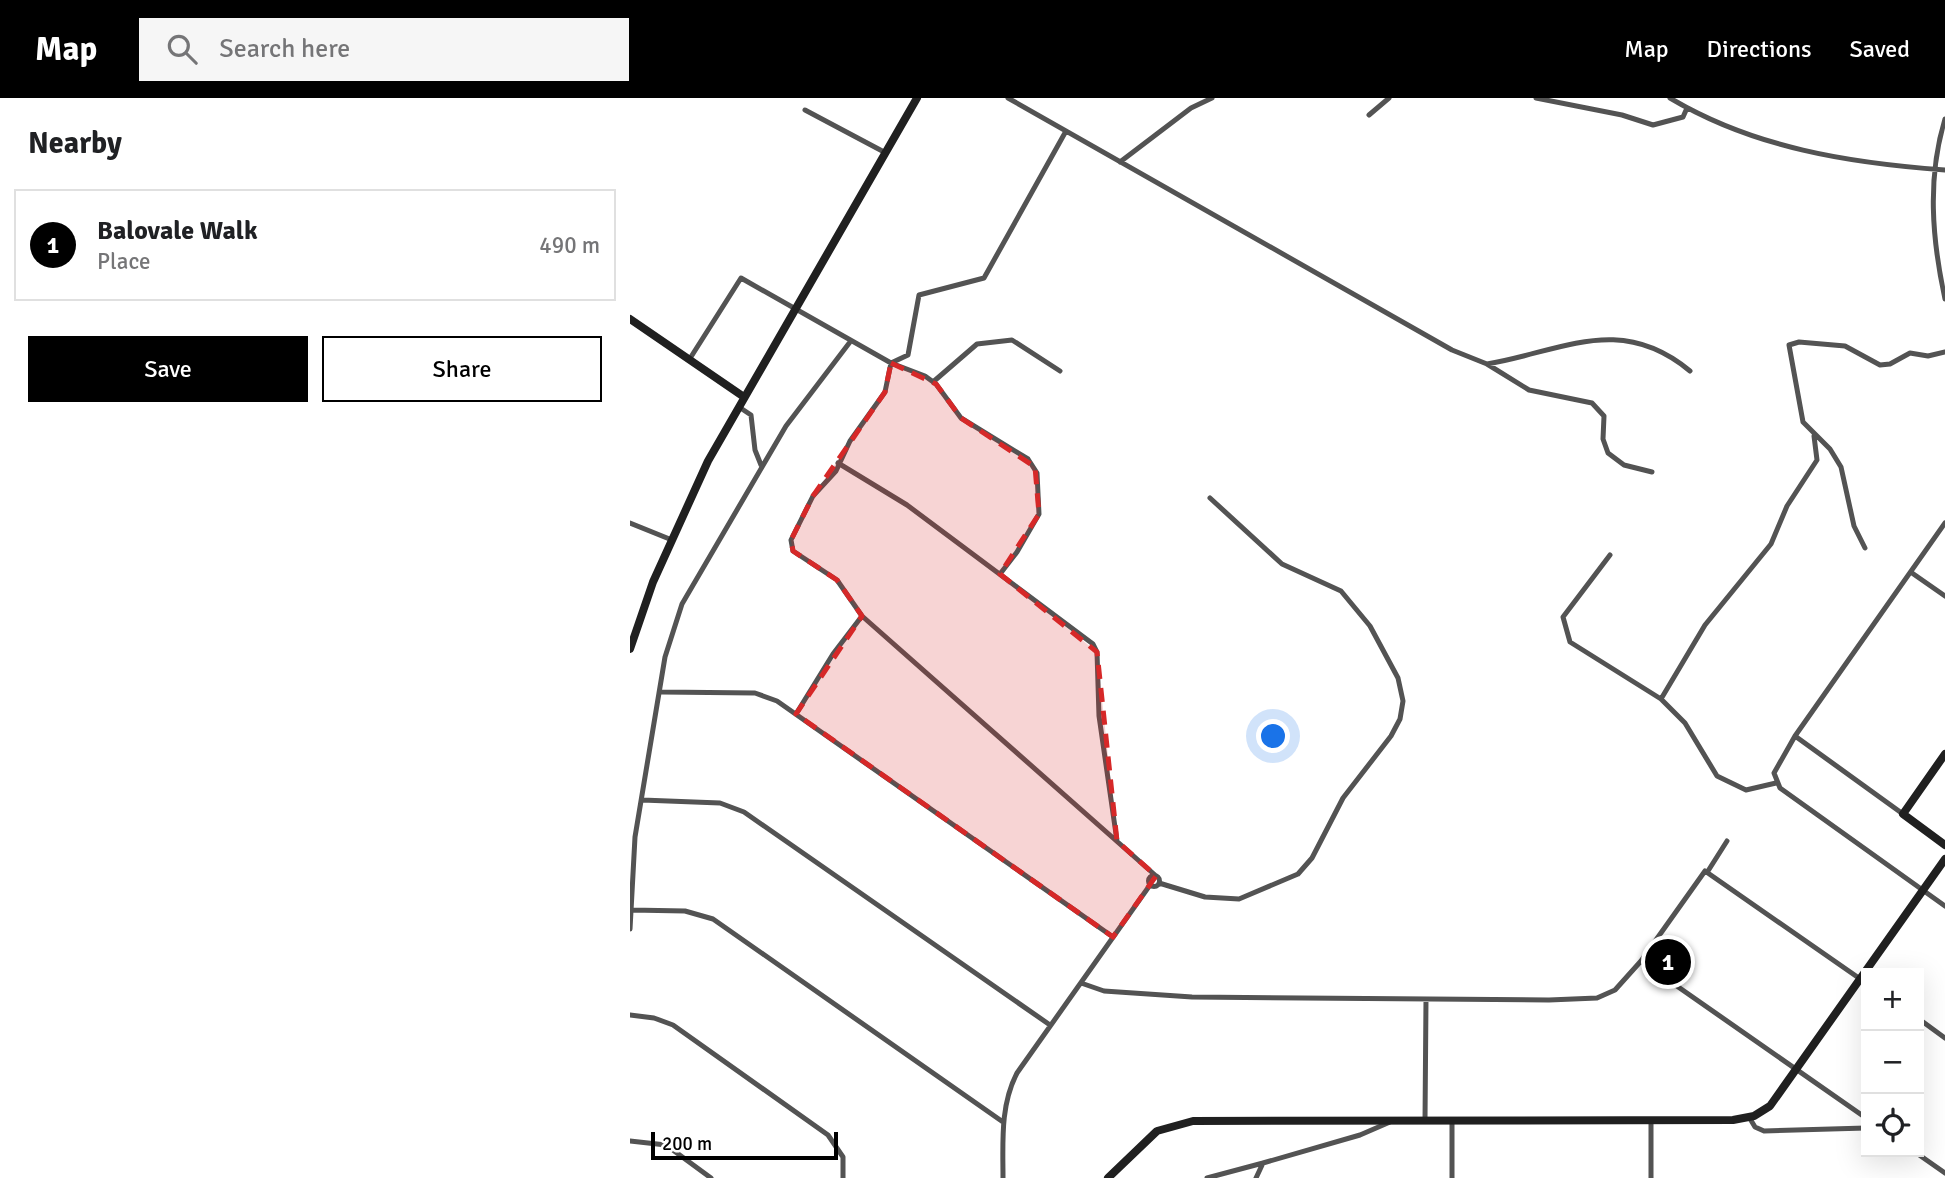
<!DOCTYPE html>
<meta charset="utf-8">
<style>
:root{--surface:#fff;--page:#f6f6f6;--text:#202124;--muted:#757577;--line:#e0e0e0;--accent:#000}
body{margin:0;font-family:Signika,sans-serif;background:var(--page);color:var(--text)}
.controls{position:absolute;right:21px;bottom:21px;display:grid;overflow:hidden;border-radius:0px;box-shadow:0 7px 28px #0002}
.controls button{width:63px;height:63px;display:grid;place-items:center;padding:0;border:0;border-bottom:2px solid var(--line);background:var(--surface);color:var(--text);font:35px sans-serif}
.scale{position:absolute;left:21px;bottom:18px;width:187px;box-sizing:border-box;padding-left:7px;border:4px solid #000;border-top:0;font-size:19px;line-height:24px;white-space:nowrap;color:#000;-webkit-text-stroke:5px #fff;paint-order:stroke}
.you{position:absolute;left:644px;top:639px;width:24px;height:24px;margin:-18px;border:5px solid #fff;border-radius:50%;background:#1a73e8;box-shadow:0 0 0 10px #1a73e833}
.badge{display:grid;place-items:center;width:46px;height:46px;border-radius:50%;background:var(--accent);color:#fff;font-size:23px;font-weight:700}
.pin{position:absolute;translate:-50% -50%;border:4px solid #fff;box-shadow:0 2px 7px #0006}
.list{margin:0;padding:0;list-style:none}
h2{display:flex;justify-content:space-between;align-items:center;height:91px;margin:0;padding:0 28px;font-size:30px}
h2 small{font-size:23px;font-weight:400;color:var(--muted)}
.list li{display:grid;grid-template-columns:46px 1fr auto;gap:21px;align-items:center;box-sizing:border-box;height:112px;margin:0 14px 14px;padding:0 14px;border:2px solid var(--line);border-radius:0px}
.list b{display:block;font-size:26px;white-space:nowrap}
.list p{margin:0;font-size:23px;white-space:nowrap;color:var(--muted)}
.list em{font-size:23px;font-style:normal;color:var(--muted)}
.actions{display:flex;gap:14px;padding:21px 28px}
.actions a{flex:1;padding:16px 0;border:2px solid var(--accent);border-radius:0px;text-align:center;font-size:24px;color:var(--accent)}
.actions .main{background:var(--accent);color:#fff}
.icon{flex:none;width:38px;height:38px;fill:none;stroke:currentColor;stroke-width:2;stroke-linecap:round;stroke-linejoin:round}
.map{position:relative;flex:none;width:1315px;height:1080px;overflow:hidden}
header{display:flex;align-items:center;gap:42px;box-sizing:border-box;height:98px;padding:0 35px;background:var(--accent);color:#fff}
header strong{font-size:33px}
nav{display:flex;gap:38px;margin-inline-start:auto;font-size:24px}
.search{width:490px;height:63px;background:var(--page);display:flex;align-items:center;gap:18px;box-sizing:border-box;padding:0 24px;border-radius:0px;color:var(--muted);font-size:26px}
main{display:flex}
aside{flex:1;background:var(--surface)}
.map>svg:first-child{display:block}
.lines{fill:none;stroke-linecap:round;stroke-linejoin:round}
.street{stroke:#535353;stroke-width:5}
.secondary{stroke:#202020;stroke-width:8}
.marked{fill:#d62828;fill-opacity:0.2;stroke:#d62828;stroke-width:5;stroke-dasharray:14 9;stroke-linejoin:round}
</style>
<header>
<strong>Map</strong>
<div class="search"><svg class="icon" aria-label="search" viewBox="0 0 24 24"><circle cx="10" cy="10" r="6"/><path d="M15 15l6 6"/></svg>Search here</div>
<nav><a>Map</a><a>Directions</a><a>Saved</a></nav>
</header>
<main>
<aside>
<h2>Nearby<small></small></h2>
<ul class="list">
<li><span class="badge">1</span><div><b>Balovale Walk</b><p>Place</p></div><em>490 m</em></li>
</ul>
<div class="actions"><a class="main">Save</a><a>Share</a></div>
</aside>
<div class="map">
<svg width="1315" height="1080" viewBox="0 0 1315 1080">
<rect width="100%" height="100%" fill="#fff"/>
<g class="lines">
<path class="street" d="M378 0 822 252 857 266 899 292 962 305 974 318 973 341 978 355 994 367 1022 374
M906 0 992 17 1023 27 1053 19 1057 10
M1040 0C1124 50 1219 65 1315 72
M175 12 256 55
M739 17 759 0
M1315 21C1297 80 1302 141 1315 201
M490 64 561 10 582 0
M59 262 111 180 261 265 295 278 306 286 331 320 398 361 407 375 409 416 387 454 370 476
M261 265 255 294 220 343 206 373 183 398 161 442 163 453 207 482 232 518 525 777
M261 265 278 257 289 197 354 180 436 33
M857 266C933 253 990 215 1060 273
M303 284 347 246 382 242 430 273
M109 309 121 317 125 352 131 367
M208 365 277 407 463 546 467 554 469 618 487 743
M0 425 42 442
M1315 425 1165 638 1144 675 1150 690 1315 808
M1235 450 1224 428 1211 369 1200 351 1173 324 1159 247 1169 244 1215 248 1250 267 1260 266 1280 255 1298 258 1315 254
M980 457 933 519 940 544 1031 601 1055 625 1087 678 1116 692 1146 685
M1282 475 1315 498
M32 594 125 595 147 603 483 839
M1031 601 1075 527 1141 446 1157 408 1187 362 1184 338
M166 616 203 556 232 518
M1165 638 1273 716
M12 702 90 705 114 714 420 927
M1078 773 1097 743
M518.5 783a5.5 5.5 0 1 1 11 0a5.5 5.5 0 1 1-11 0Z
M529 785 575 799 609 801 668 776 682 760 713 700 761 638 770 621 773 603 768 580 740 528 711 493 652 466 580 400
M1 812 55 813 83 821 373 1024
M0 831 5 739 35 559 52 506 156 328 220 244
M1011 863 1236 1020
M451 885 474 893 562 899 919 902 967 900 985 892 1011 863 1075 773 1236 885
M0 917 24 920 43 927 198 1037 213 1059V1080
M1289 921 1315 940
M1119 1019 1125 1029 1134 1033 1236 1030
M795 1023 796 901
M822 1024V1080
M0 1043 36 1047 81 1080
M1285 1054 1315 1075
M373 1080C373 1044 370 1008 387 975L520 787
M577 1080 633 1065
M626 1080 633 1065 730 1037 760 1024
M1021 1080V1022"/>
<path class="secondary" d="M0 221 114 299
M0 551 23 484 78 363 287 0
M1315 656 1273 716 1315 747
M478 1080 527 1033 563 1023 1103 1022 1124 1018 1140 1008 1315 761"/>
</g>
<path class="marked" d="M261 265 306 286 331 320 405 369 409 416 370 476 467 554 487 743 526 778 483 839 166 616 232 518 207 482 163 453 161 442 183 398 255 294Z"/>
</svg>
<div class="controls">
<button>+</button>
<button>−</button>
<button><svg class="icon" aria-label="locate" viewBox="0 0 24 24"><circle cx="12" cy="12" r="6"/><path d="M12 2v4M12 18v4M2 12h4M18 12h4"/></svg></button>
</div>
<div class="scale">200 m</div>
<div class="you"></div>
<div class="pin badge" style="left:1038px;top:864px">1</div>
</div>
</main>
